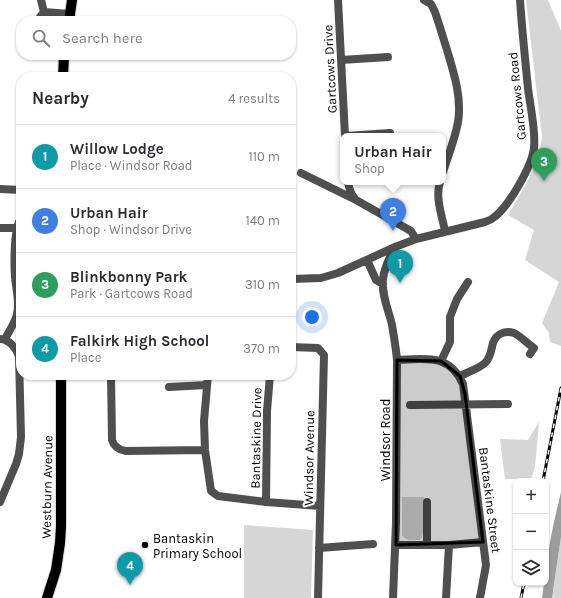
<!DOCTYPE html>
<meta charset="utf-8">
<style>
:root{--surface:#fff;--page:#f2f2f3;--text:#2b2b33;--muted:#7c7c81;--line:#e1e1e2;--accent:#000}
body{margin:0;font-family:Karla,sans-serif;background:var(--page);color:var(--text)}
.controls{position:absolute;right:12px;bottom:12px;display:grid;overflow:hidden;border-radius:8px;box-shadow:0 1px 3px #0004}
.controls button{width:36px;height:36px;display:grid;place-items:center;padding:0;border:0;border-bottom:1px solid var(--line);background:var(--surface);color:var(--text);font:20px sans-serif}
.you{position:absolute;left:312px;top:317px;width:14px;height:14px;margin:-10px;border:3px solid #fff;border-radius:50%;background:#1a73e8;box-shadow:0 0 0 6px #1a73e833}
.badge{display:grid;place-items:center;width:26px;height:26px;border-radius:50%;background:var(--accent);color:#fff;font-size:13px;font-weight:700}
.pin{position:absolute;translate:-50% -33px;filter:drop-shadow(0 1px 2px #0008)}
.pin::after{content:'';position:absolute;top:21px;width:14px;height:12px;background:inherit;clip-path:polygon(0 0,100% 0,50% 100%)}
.popup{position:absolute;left:340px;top:133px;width:106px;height:52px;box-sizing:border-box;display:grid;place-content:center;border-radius:8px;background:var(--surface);filter:drop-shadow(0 1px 3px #0005);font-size:13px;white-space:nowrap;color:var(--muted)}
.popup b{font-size:15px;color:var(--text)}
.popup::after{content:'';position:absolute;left:50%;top:100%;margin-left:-8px;border:8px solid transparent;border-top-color:var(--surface)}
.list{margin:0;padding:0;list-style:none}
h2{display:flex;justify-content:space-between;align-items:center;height:52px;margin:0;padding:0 16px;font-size:17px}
h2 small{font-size:13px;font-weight:400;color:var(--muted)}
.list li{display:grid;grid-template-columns:26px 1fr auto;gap:12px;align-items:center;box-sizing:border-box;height:64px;padding:0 16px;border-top:1px solid var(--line)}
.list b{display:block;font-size:15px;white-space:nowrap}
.list p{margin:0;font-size:13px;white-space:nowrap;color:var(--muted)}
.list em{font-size:13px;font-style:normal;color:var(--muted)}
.icon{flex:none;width:22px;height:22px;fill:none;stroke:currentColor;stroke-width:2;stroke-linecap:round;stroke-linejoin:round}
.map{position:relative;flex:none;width:561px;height:598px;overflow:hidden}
.search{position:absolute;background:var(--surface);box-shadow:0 1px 3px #0004;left:16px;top:16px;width:280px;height:44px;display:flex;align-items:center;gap:10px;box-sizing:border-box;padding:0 14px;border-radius:16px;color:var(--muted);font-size:15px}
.panel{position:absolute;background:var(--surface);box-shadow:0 1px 3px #0004;left:16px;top:72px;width:280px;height:308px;border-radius:16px}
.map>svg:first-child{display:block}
.green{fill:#d6d6d6}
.water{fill:#9d9d9d}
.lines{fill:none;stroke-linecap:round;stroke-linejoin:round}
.major-casing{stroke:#dbdbdb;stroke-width:12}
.minor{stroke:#4f4f4f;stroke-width:8}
.major{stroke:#000;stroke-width:10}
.rail-casing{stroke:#000;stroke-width:3}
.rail{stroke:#fff;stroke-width:1.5;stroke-dasharray:4.5;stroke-linecap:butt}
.marked{fill:#000;fill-opacity:0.2;stroke:#000;stroke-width:3;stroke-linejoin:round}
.poi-dot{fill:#000;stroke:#fff;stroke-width:1.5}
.labels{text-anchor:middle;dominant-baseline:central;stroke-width:4;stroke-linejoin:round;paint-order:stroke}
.street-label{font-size:13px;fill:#000;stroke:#fff}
.poi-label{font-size:13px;fill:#000;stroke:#fff;text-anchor:start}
</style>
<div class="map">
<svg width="561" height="598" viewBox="0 0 561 598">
<rect width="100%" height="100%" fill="#fff"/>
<path class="green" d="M526 0H548L561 31V346L550 342 549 333 542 323 559 282 525 260 534 230 508 215C523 190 538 167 542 137Z
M539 422 535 467 531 479H505L500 439 528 440Z
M402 497H424L423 533 421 539 419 540C413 540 405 541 402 535Z
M244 525 313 530 311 598H244Z
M561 537V598H552Z"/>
<path class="water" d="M561 492V537L552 598H542L544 583H546C546 553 554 522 561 492Z"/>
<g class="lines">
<g class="major-casing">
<path id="major" d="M69 21 72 0
M63 77 64 55
M47 598 56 570 60 543 61 526V375"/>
</g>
<path class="minor" d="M41 0 44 12
M338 0 345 136
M424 0 431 4 435 12C439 24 443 37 447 50 454 73 462 98 458 122 455 139 448 156 443 172
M39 21 40 17 44 12 70 14
M341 60 388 57
M347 136 390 133
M301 173 356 200 411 231 416 239
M348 182C349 189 351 194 355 199
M440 182C435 197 442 216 445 231
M0 189 21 190
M0 228H17
M367 260 376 280 383 284
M291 279 321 278 338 273 395 247 416 239 485 222C487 221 491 220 493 218 508 208 532 166 534 148 536 131 530 106 528 88 525 59 522 29 520 0
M0 339C9 339 16 348 19 356L21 437 19 454 16 464 0 502
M5 339C9 331 15 323 17 314 20 302 16 289 15 277 14 262 14 235 19 222
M291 347 318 348 324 355 318 598
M397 360C425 359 449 353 463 384L486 565 480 598
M441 361 450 342V317L457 299 468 282
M111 375 112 440C114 447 119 450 126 451L205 450
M208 375 204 421 205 450 211 491 218 496 266 502 320 506
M460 376C468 372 478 369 485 363 491 357 491 350 493 343 496 334 505 330 514 333 520 336 528 344 534 348L530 354
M169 387 207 385
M410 405 508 404
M266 502 267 411 270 375
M396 545H449L483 542
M427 545V502
M319 548 373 544
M393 598 396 522 397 360C396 348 394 337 392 325 389 311 381 294 383 279 384 267 390 257 395 247
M446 598 449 545"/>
<use href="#major" class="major"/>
<g class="rail-casing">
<path id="rail" d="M543 481 561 388
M521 598 524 583"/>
</g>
<use href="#rail" class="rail"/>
</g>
<path class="marked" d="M397 360 441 361 460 376 465 394 483 542 396 545Z"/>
<circle class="poi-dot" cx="145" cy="545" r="4"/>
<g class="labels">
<g class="street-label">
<text transform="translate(330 69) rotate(-93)">Gartcows Drive</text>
<text transform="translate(517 96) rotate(-96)">Gartcows Road</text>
<text transform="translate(256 438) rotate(-89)">Bantaskine Drive</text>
<text transform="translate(385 440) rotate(-90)">Windsor Road</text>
<text transform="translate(309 458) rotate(-89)">Windsor Avenue</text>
<text transform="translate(47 487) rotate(-89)">Westburn Avenue</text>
<text transform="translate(490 500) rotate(83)">Bantaskine Street</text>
</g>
<g class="poi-label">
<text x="153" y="538">Bantaskin<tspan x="153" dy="15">Primary School</tspan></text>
</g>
</g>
</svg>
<div class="controls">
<button>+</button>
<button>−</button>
<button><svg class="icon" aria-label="layers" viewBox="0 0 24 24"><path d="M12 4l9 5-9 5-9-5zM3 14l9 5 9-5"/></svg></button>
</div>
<div class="you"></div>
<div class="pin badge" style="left:400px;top:283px;background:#0f9aa8">1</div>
<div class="pin badge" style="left:393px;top:231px;background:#3f7fe0">2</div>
<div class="popup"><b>Urban Hair</b>Shop</div>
<div class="pin badge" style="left:544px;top:181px;background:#2e9e5b">3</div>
<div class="pin badge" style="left:130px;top:585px;background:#0f9aa8">4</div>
<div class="search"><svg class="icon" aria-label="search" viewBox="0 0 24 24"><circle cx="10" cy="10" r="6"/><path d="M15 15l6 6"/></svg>Search here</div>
<section class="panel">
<h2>Nearby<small>4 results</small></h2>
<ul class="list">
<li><span class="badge" style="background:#0f9aa8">1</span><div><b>Willow Lodge</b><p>Place · Windsor Road</p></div><em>110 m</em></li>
<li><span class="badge" style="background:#3f7fe0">2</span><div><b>Urban Hair</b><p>Shop · Windsor Drive</p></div><em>140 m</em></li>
<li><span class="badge" style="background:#2e9e5b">3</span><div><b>Blinkbonny Park</b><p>Park · Gartcows Road</p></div><em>310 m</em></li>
<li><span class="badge" style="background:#0f9aa8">4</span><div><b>Falkirk High School</b><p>Place</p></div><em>370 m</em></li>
</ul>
</section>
</div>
